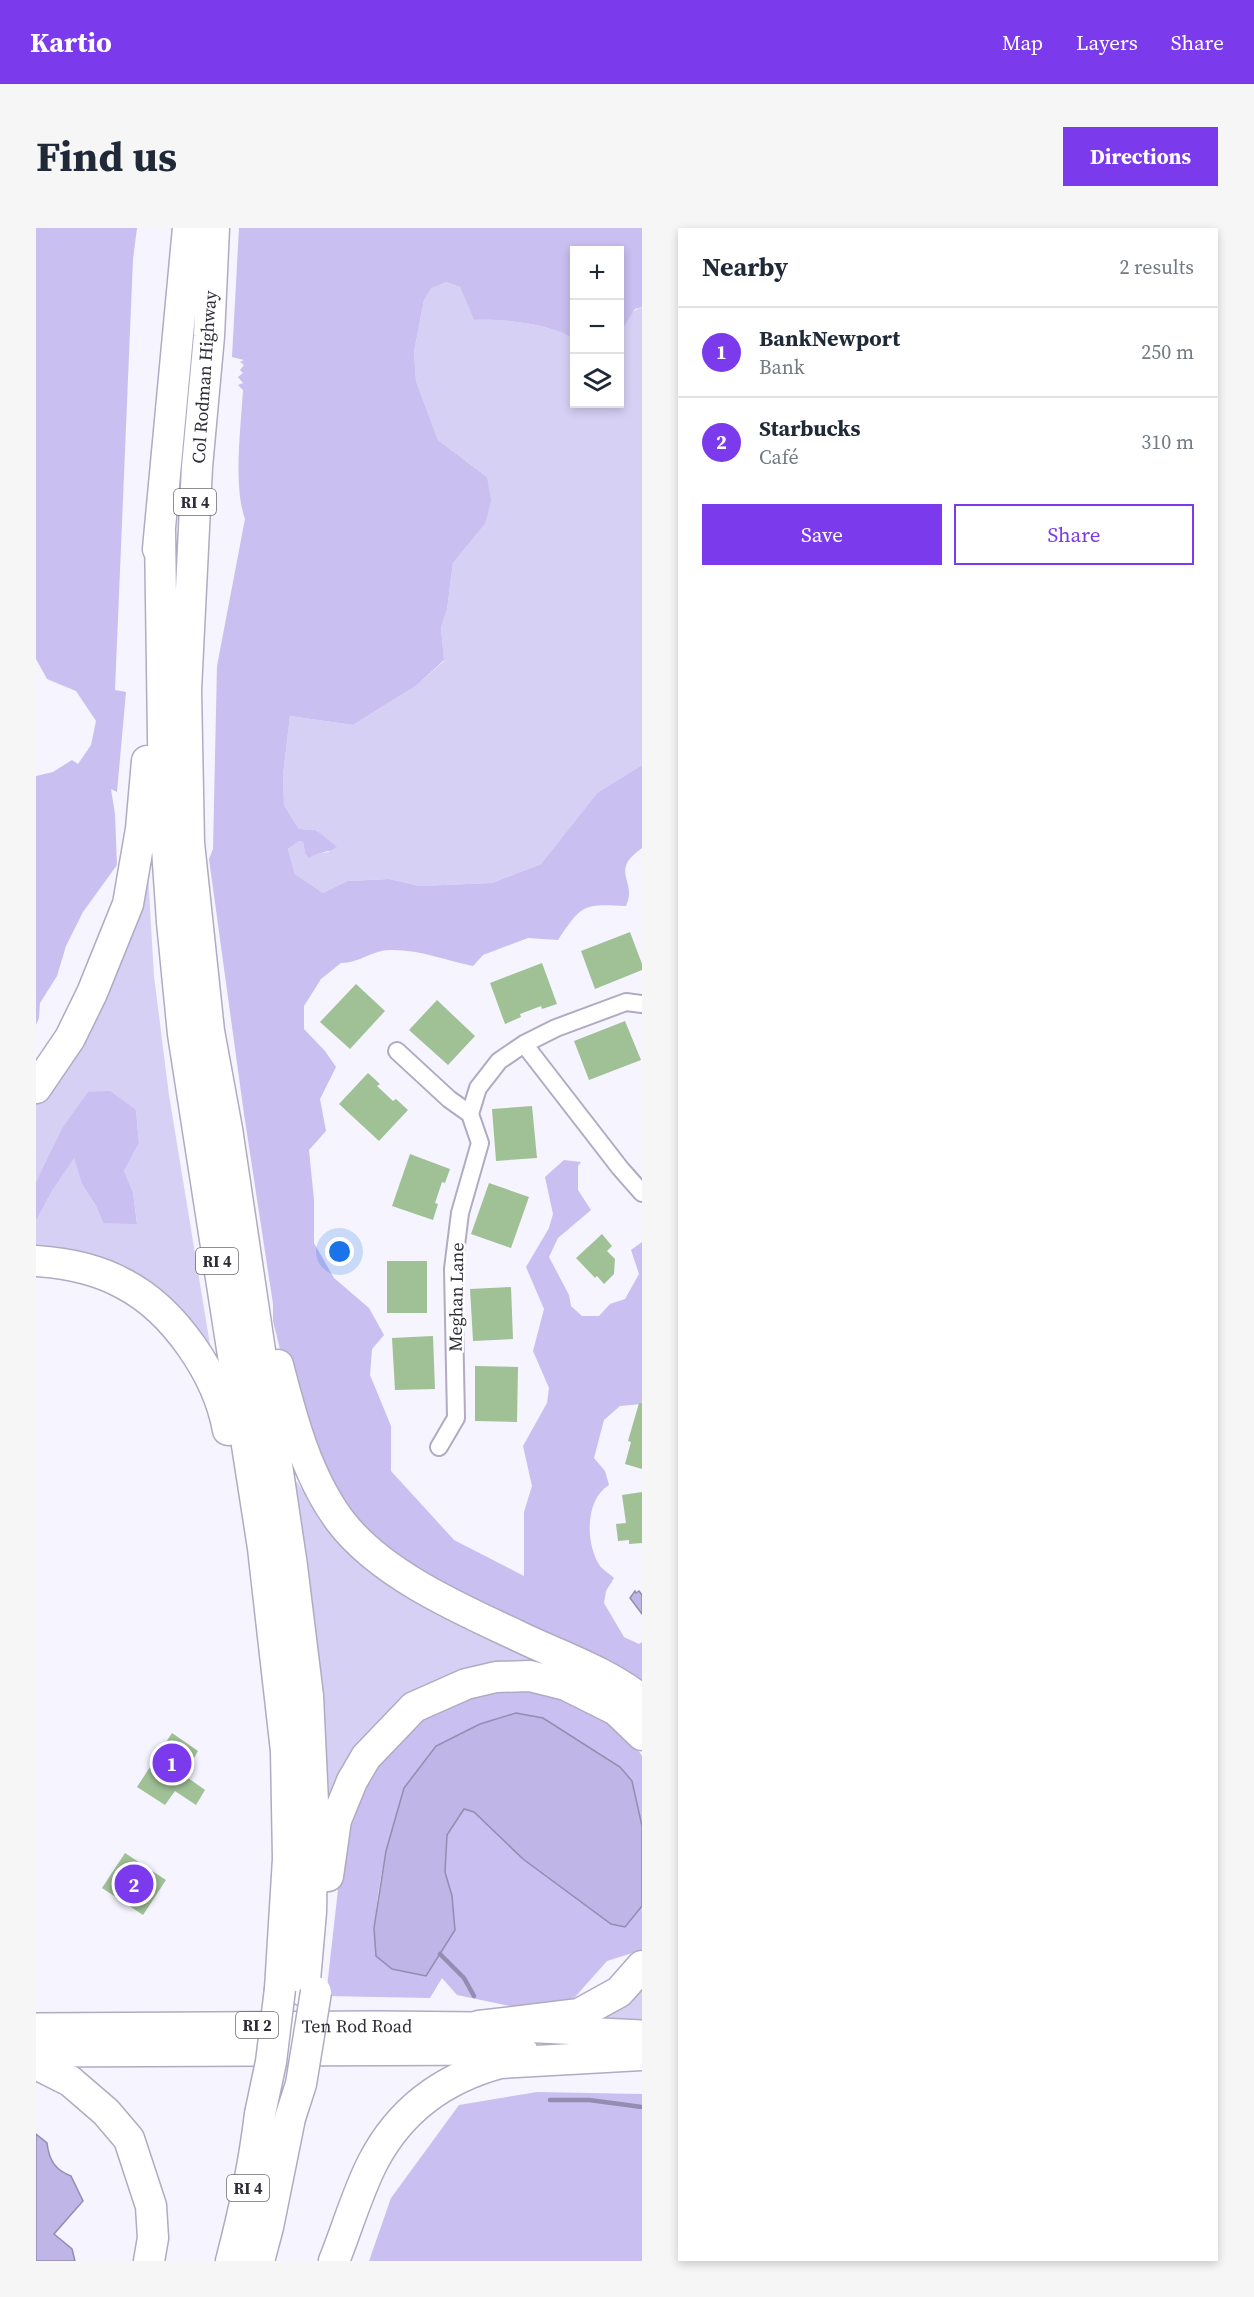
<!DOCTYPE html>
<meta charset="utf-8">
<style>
:root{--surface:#fff;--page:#f6f6f7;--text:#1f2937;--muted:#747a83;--line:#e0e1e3;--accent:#7c3aed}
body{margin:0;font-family:"Source Serif 4",serif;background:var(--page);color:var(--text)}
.controls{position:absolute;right:18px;top:18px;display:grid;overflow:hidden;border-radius:0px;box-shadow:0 3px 9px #0003}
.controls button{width:54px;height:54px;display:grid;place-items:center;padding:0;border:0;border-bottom:2px solid var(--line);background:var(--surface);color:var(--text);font:30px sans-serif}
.you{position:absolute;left:304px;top:1024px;width:21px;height:21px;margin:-15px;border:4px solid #fff;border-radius:50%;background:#1a73e8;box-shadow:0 0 0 9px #1a73e833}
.badge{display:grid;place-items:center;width:39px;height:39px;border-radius:50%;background:var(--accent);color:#fff;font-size:20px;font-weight:700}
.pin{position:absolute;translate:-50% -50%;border:3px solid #fff;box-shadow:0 2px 6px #0006}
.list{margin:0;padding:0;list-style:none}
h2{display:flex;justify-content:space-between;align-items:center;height:78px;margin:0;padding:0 24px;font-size:26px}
h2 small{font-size:20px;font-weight:400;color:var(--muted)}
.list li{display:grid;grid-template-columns:39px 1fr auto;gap:18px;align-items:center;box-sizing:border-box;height:90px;padding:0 24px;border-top:2px solid var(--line)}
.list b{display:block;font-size:22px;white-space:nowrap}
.list p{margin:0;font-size:20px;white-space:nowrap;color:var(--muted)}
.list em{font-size:20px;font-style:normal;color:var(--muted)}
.actions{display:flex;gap:12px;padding:18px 24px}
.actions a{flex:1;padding:14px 0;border:2px solid var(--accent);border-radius:0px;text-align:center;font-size:21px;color:var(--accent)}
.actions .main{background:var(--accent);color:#fff}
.icon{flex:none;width:33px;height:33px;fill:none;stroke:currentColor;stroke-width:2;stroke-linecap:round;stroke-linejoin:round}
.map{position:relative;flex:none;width:606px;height:2033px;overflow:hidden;border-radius:0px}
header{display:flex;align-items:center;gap:36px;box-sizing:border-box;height:84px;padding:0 30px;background:var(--accent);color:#fff}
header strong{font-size:28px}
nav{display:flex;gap:33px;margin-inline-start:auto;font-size:21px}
.intro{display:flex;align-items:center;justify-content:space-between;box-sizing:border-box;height:144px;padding:0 36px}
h1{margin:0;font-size:42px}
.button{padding:15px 27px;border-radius:0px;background:var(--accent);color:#fff;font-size:21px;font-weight:700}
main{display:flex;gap:36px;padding:0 36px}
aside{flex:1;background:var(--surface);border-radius:0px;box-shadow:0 3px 9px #0003}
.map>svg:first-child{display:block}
.green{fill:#d7d0f5}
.forest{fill:#c9bff0}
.water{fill:#bfb5e6;stroke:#948cb1;stroke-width:1.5}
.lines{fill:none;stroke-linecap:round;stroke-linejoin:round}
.stream{stroke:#948cb1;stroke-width:4.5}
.building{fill:#a0c196}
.minor-casing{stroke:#b0abc3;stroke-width:20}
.primary-casing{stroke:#b0abc3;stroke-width:30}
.motorway-casing{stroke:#b0abc3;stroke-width:33}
.minor{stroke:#fff;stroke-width:16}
.primary{stroke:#fff;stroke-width:27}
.motorway{stroke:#fff;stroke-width:30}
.motorway-bridge-casing{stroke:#b0abc3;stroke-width:33;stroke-linecap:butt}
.motorway-bridge{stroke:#fff;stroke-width:30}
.labels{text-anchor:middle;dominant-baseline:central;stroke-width:5;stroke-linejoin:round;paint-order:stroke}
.shield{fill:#fff;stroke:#6d6b72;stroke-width:1.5}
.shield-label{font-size:16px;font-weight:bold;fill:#2e2c35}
.street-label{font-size:18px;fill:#2e2c35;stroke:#fff}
</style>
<header>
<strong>Kartio</strong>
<nav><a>Map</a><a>Layers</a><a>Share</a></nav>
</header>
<div class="intro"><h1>Find us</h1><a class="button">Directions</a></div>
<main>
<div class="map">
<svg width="606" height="2033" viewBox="0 0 606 2033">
<rect width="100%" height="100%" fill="#f6f4fe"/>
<path class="green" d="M410 54 424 59 438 92C469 91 512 95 538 111V176H584C584 149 575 89 606 79V537L561 565 505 636 456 655 384 658 353 651 311 653 287 665 259 646 252 621 263 613 267 614 269 625 278 626 293 624 281 602 263 601 248 577 247 547 254 488 317 497 381 457 408 433 405 400 411 381 417 335 449 296 451 249 402 212 380 153 378 124 388 72 395 59Z
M111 628 118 748 133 867 178 1141 133 1084 0 1029V993L16 963 38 929 46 956 60 978 67 995H101L97 964 88 943 103 915 100 882 7 941 0 954V875L31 828Z
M253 1253 261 1254 290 1299 322 1335 360 1363 411 1389 539 1447 287 1585Z
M606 1751V1797L571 1796 570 1778Z"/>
<path class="forest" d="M0 0H101L97 31 79 462 90 464 81 564 75 561 79 586 81 637 47 684 30 718 21 748 4 775 3 790 0 797V548L17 544 36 532 42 536 55 517 60 493 40 463 11 451 0 431Z
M203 0H606V79L599 81 584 105V22H538V111C512 95 469 91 438 92L424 59 410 54 395 60 388 72 378 124 380 153 402 212 451 249 455 273 449 296 417 335 411 381 405 400 408 432 381 457 317 497 254 488 247 547 248 577 263 601 280 602 301 619C292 625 281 624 273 630L269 625 267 614 263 613 252 621 259 646 287 665 311 653 353 651 384 658 456 655 505 636 561 565 606 537V620C572 644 602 652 590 678 547 676 546 676 522 712L492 710 447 727 437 738C409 732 382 721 354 722 337 722 323 735 305 735L285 751 268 778V801L289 823 300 839 284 871 290 903 273 922 278 972V1015L298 1050 333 1080 348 1107 336 1121 334 1147 355 1198V1243L418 1312 488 1348V1284L496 1258 487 1218 511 1175 513 1160 497 1123 508 1081 490 1039 513 1000 517 986 509 949 528 932 545 934 542 938V962L555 982 522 1010 513 1029 533 1067 535 1078 546 1088H563L574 1076 589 1071 603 1046 595 1022 606 1014V1176L584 1178 568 1192 558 1230 569 1243 573 1257C549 1271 549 1316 564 1338 567 1342 574 1346 578 1350L570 1363 568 1375 588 1409 603 1416 606 1414V1457L509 1410 346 1326 267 1215 237 1093V1076L208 886 173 631 177 621 181 438 209 291C197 257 205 199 207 162L202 157 207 155 202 149 207 145 204 142 208 137 204 134 208 132 196 129Z
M74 863 100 882 103 915 88 943 97 964 101 996 67 995 60 978 46 956 38 930 16 963 0 993V954L27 899 52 864Z
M468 1460 510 1464 558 1480 592 1506 606 1528V1598L596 1553 584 1539 368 1560C352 1615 335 1671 340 1729L416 1668 409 1644 411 1607 428 1581 438 1584 487 1631 589 1699 606 1678V1722L571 1733 539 1769 516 1782 474 1778 421 1767 406 1750 394 1770 290 1768 307 1617 322 1565 347 1526 380 1494 417 1473Z
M501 1864 606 1866V2033H333L355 1970 423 1877Z"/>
<path class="water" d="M599 1363 600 1365 603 1363 606 1367V1386L594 1370Z
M480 1485 507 1490 584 1539 596 1553 606 1598V1678L589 1699 575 1696 487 1631 438 1584 428 1581 411 1607 409 1644 416 1668 419 1702 390 1748 356 1741 340 1728 338 1700 350 1623 368 1560 400 1518 444 1496Z
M0 1906 11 1915C13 1932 19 1942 35 1948L47 1973 18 2006 36 2021 39 2033H0Z"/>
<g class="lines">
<path class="stream" d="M404 1726 428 1750 438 1768
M514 1872H553L606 1879"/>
</g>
<path class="building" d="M594 704 606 736V742L559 761 545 723Z
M506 735 521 776 506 781 505 778 484 786 485 789 469 796 454 755Z
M320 756 349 783 314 821 284 794Z
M401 772 439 808 412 837 373 802Z
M589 793 605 832 553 852 538 813Z
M332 845 344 856 341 858 357 873 360 871 372 882 343 913 303 876Z
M496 878 501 930 460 933 456 881Z
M374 926 414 941 409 955 406 954 399 975 402 976 397 992 356 978Z
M453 955 493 969 475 1020 435 1006Z
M566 1006 576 1018 571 1023 579 1031 578 1046 568 1056 561 1048 559 1050 540 1030Z
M351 1033H391V1085H351Z
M475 1059 477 1111 437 1113 434 1061Z
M397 1108 399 1161 359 1162 356 1110Z
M439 1138 482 1139 481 1194 439 1193Z
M603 1175H606V1241L589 1236 595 1214 592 1213Z
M606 1264V1315L593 1316V1312L582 1313 580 1296 590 1295 586 1267Z
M136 1505 162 1523 148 1547 169 1562 160 1577 139 1563 129 1577 101 1559Z
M89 1625 130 1652 107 1687 66 1660Z"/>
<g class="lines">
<g class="minor-casing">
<path id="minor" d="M488 816 584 940 606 965
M361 823 413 871 434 886
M403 1219 420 1190 417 1041 424 985 444 915 434 886 442 860 463 833 488 816 520 800 590 774 606 776"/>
</g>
<g class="primary-casing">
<g id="primary">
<path id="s1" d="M0 1799 339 1797 443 1798 606 1806"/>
<path d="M0 1825 488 1823"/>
</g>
</g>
<g class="motorway-casing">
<path id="motorway" d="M178 0 173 108 161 239 150 462 153 615 173 803 191 901 256 1338 272 1468 277 1574 275 1684 268 1763
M124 303 128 576 136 694 147 806 227 1320 250 1523 252 1631 244 1761
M122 321 152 0
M0 860 34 810 56 765 92 676 105 601 111 533
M0 1033C31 1035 61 1041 88 1056 138 1082 182 1146 192 1202
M242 1137C256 1191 271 1249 305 1294 345 1346 422 1380 480 1407 523 1428 568 1442 606 1472
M292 1648 300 1592 316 1553 330 1529 378 1479 403 1468 430 1456 460 1449 494 1448 530 1457 580 1482 606 1507
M443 1798 543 1786 583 1764 606 1738
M0 1836 34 1853 70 1884 93 1911 115 1978 117 2010 113 2033
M195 2033C208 1984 218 1936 224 1886
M223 2033 232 1999 254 1890
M298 2033C311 2001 321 1965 337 1934 364 1882 408 1850 464 1835L606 1827"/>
</g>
<use href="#minor" class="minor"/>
<use href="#primary" class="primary"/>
<use href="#motorway" class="motorway"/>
<g class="motorway-bridge-casing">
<path id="motorway-bridge" d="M224 1886 235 1834 244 1761
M254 1890 265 1856 280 1764"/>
</g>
<use href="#motorway-bridge" class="motorway-bridge"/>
</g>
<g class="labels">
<g class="shield">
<rect x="138" y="261" width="42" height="26" rx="4.5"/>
<rect x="160" y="1020" width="42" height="26" rx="4.5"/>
<rect x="200" y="1784" width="42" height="26" rx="4.5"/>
<rect x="191" y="1947" width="42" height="26" rx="4.5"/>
</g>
<g class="shield-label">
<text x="159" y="274">RI 4</text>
<text x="181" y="1033">RI 4</text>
<text x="221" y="1797">RI 2</text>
<text x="212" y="1960">RI 4</text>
</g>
<g class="street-label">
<text transform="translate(168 149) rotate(-86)">Col Rodman Highway</text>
<text transform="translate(420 1069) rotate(-89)">Meghan Lane</text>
<text stroke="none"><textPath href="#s1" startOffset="321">Ten Rod Road</textPath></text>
</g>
</g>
</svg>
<div class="controls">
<button>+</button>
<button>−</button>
<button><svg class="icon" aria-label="layers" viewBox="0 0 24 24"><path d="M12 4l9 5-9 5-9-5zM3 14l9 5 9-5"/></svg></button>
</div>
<div class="you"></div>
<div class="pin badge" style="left:136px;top:1535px">1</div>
<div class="pin badge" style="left:98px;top:1656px">2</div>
</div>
<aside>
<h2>Nearby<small>2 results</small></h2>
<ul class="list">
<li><span class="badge">1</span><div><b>BankNewport</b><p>Bank</p></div><em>250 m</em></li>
<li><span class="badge">2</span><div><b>Starbucks</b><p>Café</p></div><em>310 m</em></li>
</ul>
<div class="actions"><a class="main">Save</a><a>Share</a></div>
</aside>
</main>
